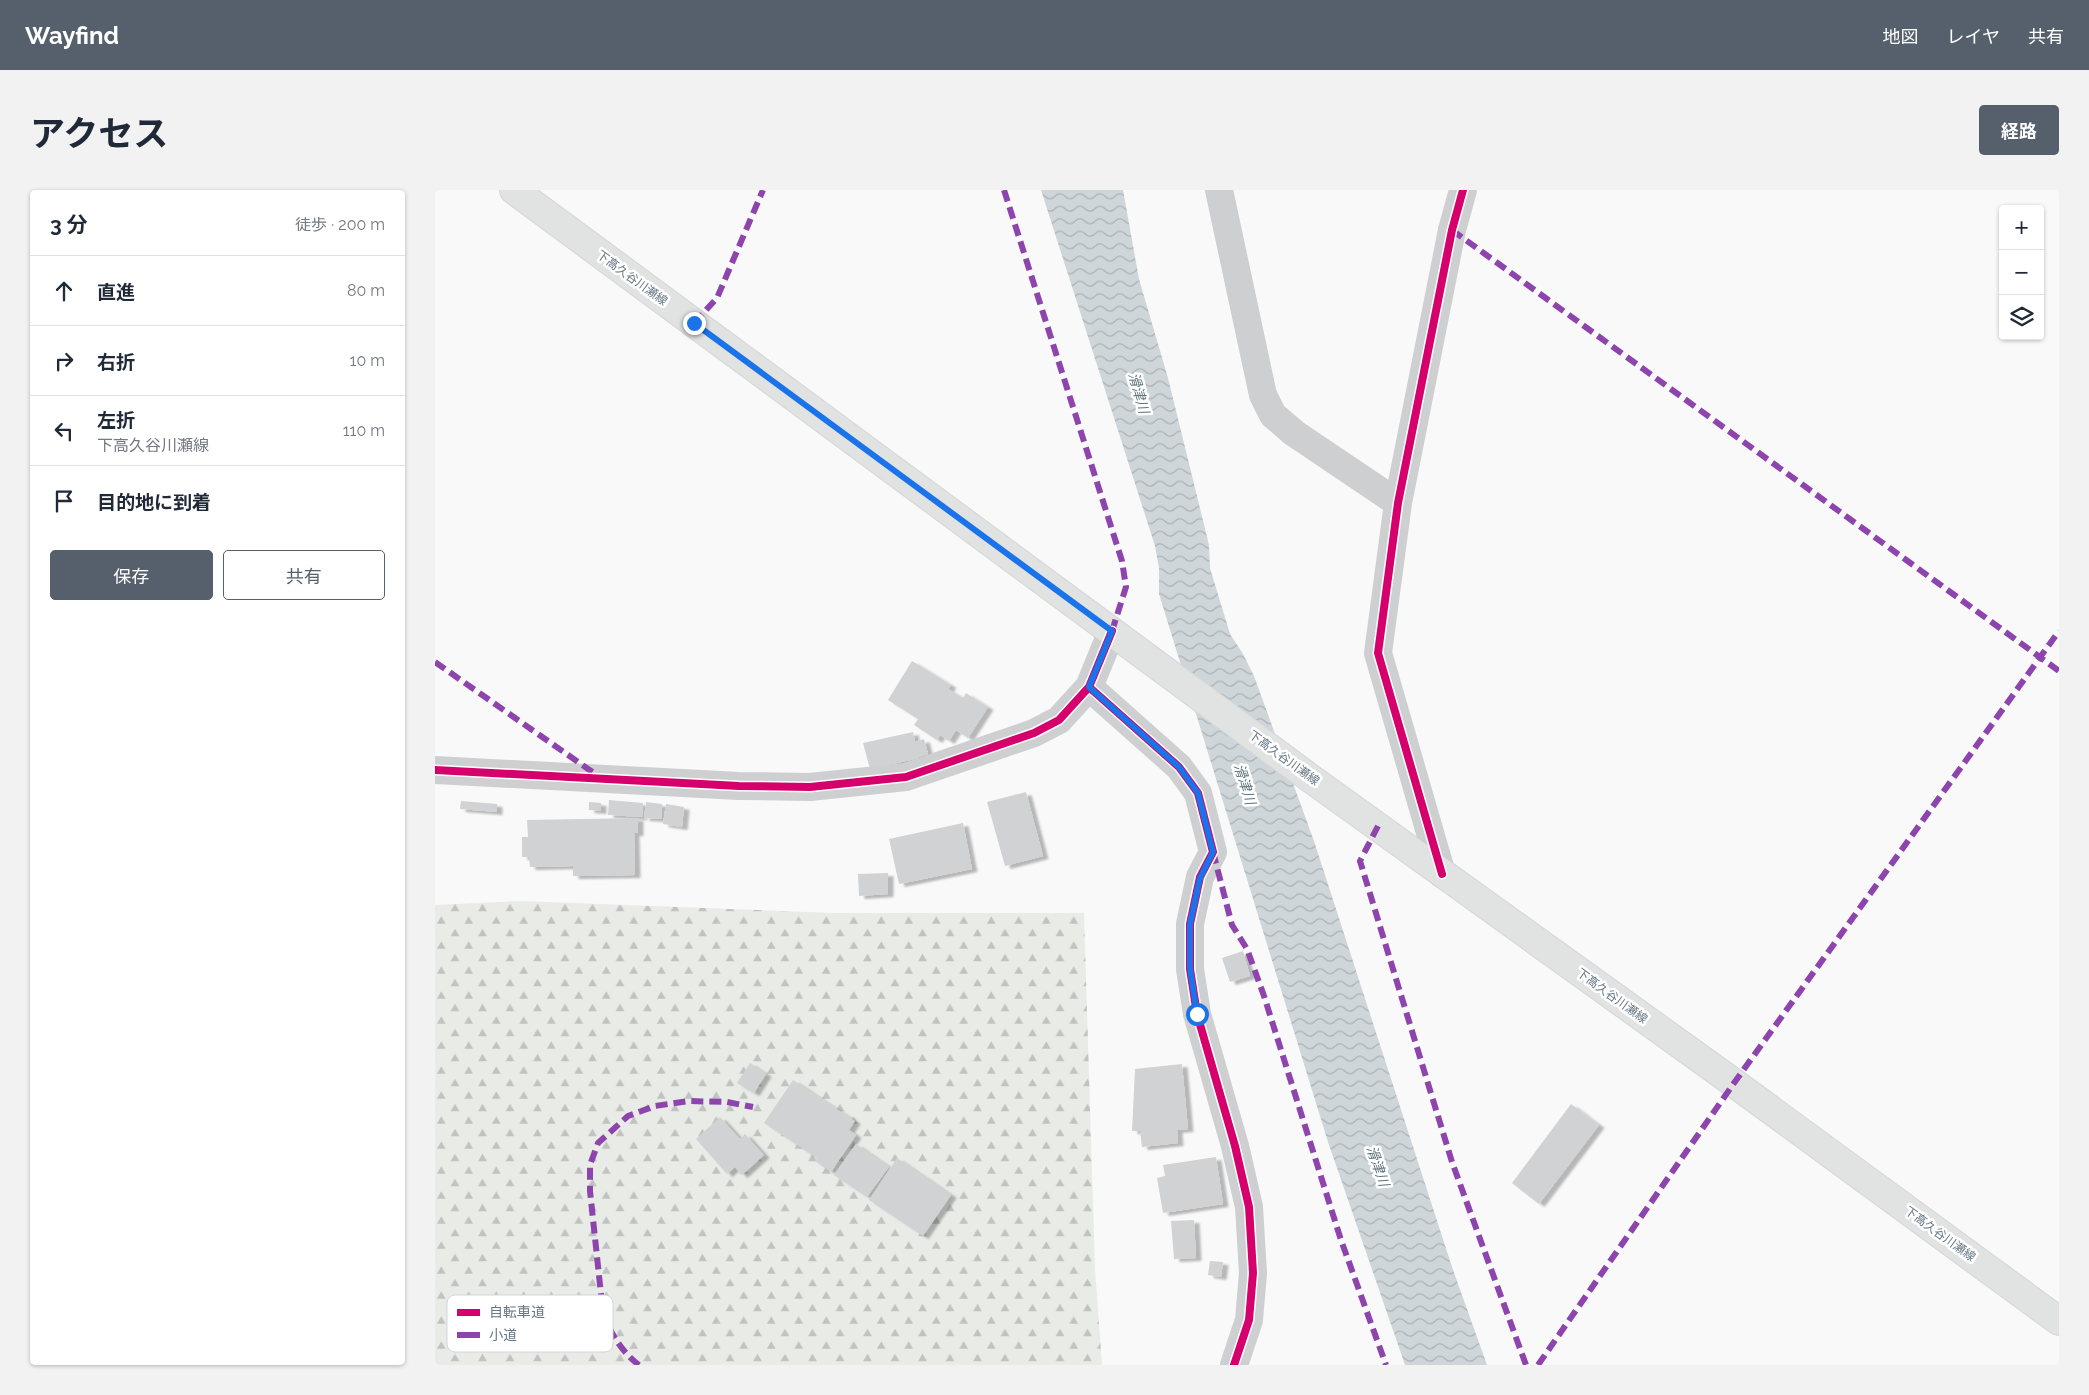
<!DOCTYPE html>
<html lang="ja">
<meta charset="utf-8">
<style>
:root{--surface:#fff;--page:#f2f2f3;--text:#1f2937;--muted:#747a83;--line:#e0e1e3;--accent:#56606c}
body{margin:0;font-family:Raleway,"Noto Sans JP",sans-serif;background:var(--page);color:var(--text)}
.controls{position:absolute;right:15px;top:15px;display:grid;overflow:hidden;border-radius:5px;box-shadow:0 1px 4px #0004}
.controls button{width:45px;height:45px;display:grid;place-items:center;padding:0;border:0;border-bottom:1px solid var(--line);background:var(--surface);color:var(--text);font:25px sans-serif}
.stop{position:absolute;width:15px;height:15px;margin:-11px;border:4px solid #1a73e8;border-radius:50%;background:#fff}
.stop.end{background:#1a73e8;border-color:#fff;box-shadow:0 1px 5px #0008}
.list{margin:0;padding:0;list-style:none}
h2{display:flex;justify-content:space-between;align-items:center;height:65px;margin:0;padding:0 20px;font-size:21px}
h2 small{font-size:16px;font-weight:400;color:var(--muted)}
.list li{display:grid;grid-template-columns:32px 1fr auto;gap:15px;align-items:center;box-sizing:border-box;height:70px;padding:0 20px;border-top:1px solid var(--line)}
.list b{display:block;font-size:19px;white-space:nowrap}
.list p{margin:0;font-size:16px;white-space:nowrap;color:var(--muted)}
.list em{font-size:16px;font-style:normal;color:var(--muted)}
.actions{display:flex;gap:10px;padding:15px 20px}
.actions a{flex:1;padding:11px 0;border:1px solid var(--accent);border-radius:5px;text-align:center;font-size:18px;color:var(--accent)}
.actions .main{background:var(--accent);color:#fff}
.icon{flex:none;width:28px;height:28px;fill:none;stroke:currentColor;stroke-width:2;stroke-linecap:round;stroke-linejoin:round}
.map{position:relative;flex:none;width:1624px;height:1175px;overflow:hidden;border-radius:5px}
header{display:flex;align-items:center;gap:30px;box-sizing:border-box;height:70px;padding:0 25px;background:var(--accent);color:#fff}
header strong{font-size:24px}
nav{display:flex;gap:28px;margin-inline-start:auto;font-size:18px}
.intro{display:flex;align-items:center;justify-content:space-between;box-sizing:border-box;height:120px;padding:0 30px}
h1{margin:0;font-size:35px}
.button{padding:12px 22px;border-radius:5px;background:var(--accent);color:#fff;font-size:18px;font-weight:700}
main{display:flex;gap:30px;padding:0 30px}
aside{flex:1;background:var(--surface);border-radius:5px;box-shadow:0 1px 4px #0004}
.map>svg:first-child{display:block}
.forest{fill:url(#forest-firs)}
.water{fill:url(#water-waves)}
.building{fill:#d0d2d3;filter:url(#shadow)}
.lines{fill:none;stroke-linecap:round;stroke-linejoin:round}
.secondary-casing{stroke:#d5d6d7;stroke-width:30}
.street{stroke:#cecfd0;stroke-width:28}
.secondary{stroke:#e1e2e2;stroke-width:28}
.quiet{stroke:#8e44ad;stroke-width:6;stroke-dasharray:12 6;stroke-linecap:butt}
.cycleway-casing{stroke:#fff;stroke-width:11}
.cycleway{stroke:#d6006c;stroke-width:8}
.route{stroke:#1a73e8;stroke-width:6}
.labels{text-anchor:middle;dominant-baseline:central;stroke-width:5;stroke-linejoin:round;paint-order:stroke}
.street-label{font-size:12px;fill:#657683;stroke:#fff}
.water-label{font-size:14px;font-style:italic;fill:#60757c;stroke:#fff}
.key{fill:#fff;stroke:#d1d6da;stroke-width:1}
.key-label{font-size:14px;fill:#657683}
</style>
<header>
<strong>Wayfind</strong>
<nav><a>地図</a><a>レイヤ</a><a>共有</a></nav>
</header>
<div class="intro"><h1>アクセス</h1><a class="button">経路</a></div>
<main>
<aside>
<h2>3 分<small>徒歩 · 200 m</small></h2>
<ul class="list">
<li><svg class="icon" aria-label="ahead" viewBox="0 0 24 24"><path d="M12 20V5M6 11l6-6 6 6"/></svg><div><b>直進</b></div><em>80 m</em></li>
<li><svg class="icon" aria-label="right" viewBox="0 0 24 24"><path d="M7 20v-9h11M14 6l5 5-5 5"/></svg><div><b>右折</b></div><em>10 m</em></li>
<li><svg class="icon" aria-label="left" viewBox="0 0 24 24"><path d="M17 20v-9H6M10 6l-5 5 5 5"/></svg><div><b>左折</b><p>下高久谷川瀬線</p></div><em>110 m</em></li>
<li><svg class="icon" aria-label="arrive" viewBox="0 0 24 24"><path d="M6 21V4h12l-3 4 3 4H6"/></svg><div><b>目的地に到着</b></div></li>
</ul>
<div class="actions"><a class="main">保存</a><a>共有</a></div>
</aside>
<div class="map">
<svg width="1624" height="1175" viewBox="0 0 1624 1175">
<defs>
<pattern id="forest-firs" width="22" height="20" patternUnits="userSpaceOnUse" patternTransform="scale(1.25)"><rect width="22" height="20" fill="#e8ebe6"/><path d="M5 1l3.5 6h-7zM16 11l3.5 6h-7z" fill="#c0c3c0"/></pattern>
<pattern id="water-waves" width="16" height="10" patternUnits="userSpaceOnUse" patternTransform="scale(1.25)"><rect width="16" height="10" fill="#ced6d9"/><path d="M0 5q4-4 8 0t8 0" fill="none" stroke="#abb2b5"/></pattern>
<filter id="shadow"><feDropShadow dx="5.5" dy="3" stdDeviation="1" flood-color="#0004"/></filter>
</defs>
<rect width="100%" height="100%" fill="#f9f9f9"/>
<path class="forest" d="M85 711 398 723H649L660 1079 667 1175H0V715Z"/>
<path class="water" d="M606 0H688L704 89 733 188 774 355 775 378 795 444 808 464 819 486 879 651 1017 1077 1052 1175H970L893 952 724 404V378L720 356Z"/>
<path class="building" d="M477 471 516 495 513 499 528 508 531 503 553 517 533 548 521 540 514 551 505 545 502 550 479 535 483 529 453 510Z
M478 542 480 552 489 549 493 564 483 567 484 568 435 579 428 553Z
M591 602 608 666 570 676 552 612Z
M174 610 208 613 207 627 173 625Z
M26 611 62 614V622L25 619Z
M154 612 166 613V621L154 620Z
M211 612 227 614 226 629 209 628Z
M231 614 249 617 247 637 228 634Z
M203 628V643H199L200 685 138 686V676L95 677 94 667H87V647H93L92 630Z
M528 633 537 679 464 694 454 649Z
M453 683V704L424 706 423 684Z
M808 761 815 786 795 792 787 768Z
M315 873 331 884 319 903 302 893Z
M747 874 753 939 742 940 743 953 707 957 705 941H697L700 879Z
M358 890 420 931 414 940 421 945 396 982 380 971 382 968 329 933Z
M1136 914 1164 935 1104 1014 1077 993Z
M285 927 305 949 310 944 329 965 307 985 300 977 292 984 261 949Z
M421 954 454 977 432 1007 399 985Z
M781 967 788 1014 728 1023 722 988 730 986 728 975Z
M462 968 516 1005 488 1046 434 1010Z
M759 1030 761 1068 739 1069 736 1031Z
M775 1071 788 1072 786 1087 773 1085Z"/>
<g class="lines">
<g class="secondary-casing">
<path id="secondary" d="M79 0 875 588 1299 893 1624 1131"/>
</g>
<path class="street" d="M784 0 828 205 838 225 859 243 963 313
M654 497 744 577 763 603 778 662 765 687 755 734V779L762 824 800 956 814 1017 818 1083 814 1130 799 1175
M0 580 304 596 375 597 471 587 599 543 624 530 654 497 677 441
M1007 684 943 463 963 313 1017 40 1028 0"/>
<use href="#secondary" class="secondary"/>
<path class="quiet" d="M569 0 687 371 691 397 677 441
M1017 40 1624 481
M259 133 282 108 328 0
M0 472 166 588
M943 636 925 671 1017 972 1091 1175
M778 662 797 735 812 759 829 806 906 1050 951 1175
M204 1175C186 1161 176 1144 168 1123L155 1001V975L163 953 193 926 220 916 254 911 292 912 318 917
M1103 1175 1299 893 1624 441"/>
<g class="cycleway-casing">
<path id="cycleway" d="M654 497 744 577 763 603 778 662 765 687 755 734V779L762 824 800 956 814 1017 818 1083 814 1130 799 1175
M0 580 304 596 375 597 471 587 599 543 624 530 654 497 677 441
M1007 684 943 463 963 313 1017 40 1028 0"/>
</g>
<use href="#cycleway" class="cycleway"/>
</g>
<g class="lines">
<path class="route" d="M259 133 677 441 654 497 744 577 763 603 778 662 765 688 755 734V778L762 824"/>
</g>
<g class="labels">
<g class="street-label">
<text transform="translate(197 88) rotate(36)">下高久谷川瀬線</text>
<text transform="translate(849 568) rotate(36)">下高久谷川瀬線</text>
<text transform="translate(1177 806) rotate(36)">下高久谷川瀬線</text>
<text transform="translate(1505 1044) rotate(36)">下高久谷川瀬線</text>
</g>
<g class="water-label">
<text transform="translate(704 203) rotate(74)">滑津川</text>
<text transform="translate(810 594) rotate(73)">滑津川</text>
<text transform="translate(943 976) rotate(71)">滑津川</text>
</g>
</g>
<rect x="12" y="1105" width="166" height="57" rx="8" class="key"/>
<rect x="22" y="1119" width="23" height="7" fill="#d6006c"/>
<rect x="22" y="1142" width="23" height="6" fill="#8e44ad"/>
<g class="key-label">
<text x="54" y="1127">自転車道</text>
<text x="54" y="1150">小道</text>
</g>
</svg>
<div class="controls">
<button>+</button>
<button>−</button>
<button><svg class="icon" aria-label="layers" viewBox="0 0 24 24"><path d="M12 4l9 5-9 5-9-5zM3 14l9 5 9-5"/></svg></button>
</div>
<div class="stop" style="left:762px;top:824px"></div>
<div class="stop end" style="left:259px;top:133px"></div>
</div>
</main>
